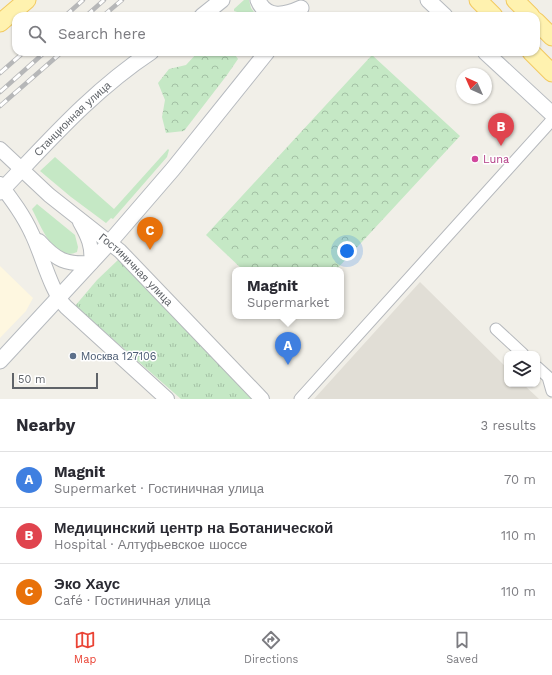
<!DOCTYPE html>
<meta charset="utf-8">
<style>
:root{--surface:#fff;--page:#f7f7f7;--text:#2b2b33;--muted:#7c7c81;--line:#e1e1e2;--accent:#ea4335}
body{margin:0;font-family:"Work Sans",sans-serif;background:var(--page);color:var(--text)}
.controls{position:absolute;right:12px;bottom:12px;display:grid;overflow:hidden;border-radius:8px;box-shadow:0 1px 3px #0004}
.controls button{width:36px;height:36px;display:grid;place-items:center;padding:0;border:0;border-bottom:1px solid var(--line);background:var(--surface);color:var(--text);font:20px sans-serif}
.compass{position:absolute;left:456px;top:68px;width:36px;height:36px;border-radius:50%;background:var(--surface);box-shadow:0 1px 3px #0004;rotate:315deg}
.scale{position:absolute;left:12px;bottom:10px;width:86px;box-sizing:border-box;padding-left:4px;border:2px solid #5f6368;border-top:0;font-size:11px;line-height:14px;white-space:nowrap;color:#5f6368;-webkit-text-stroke:3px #fff;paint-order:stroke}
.you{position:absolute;left:347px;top:251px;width:14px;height:14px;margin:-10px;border:3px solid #fff;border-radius:50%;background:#1a73e8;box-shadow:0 0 0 6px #1a73e833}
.badge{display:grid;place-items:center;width:26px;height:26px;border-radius:50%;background:var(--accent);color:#fff;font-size:13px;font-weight:700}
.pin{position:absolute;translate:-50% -33px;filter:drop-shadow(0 1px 2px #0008)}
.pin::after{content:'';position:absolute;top:21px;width:14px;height:12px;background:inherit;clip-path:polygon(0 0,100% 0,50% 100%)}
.popup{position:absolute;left:232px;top:267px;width:112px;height:52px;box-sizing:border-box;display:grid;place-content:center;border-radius:8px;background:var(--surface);filter:drop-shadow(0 1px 3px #0005);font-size:13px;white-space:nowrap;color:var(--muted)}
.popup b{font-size:15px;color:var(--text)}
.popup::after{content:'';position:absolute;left:50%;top:100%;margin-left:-8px;border:8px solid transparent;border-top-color:var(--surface)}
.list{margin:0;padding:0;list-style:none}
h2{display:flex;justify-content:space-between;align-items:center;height:52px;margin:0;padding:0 16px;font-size:17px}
h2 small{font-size:13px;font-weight:400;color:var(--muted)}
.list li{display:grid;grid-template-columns:26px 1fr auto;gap:12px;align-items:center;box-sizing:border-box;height:56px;padding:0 16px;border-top:1px solid var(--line)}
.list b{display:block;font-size:15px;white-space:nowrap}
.list p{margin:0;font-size:13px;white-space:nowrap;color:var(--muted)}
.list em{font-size:13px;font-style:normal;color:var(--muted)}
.icon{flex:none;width:22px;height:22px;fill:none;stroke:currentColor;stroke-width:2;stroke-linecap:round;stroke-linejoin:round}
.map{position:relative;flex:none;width:552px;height:399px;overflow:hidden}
.search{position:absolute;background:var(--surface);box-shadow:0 1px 3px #0004;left:12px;right:12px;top:12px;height:44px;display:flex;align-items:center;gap:10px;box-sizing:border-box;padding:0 14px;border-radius:12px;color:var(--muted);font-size:15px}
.sheet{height:220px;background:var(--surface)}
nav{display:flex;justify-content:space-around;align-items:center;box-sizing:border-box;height:56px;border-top:1px solid var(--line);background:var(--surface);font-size:11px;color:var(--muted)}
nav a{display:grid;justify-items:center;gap:2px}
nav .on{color:var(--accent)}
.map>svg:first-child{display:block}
.commercial{fill:#fef7e0}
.education{fill:#e1ded6}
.green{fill:#c5e8c5}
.forest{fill:url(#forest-crowns)}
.park{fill:url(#park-tufts)}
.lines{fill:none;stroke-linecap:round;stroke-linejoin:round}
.minor-casing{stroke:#b5b8bc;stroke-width:13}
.tertiary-casing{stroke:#b5b8bc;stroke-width:16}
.secondary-casing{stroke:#b6babf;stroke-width:17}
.primary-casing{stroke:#f2c960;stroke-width:19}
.minor{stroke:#fff;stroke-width:11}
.tertiary{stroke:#fff;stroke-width:14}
.secondary{stroke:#fff;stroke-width:15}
.primary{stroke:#fff2af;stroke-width:17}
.rail-casing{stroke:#b6b7b8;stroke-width:4.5}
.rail{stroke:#fff;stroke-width:3;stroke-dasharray:9;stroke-linecap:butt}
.hotel-dot{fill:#d1479c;stroke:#fff;stroke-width:1.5}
.service-dot{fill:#5c6f8a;stroke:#fff;stroke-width:1.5}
.labels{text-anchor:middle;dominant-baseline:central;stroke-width:3;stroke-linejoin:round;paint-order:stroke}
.street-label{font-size:11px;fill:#5f6368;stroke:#fff}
.hotel-label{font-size:11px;fill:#b23c85;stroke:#fff;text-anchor:start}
.service-label{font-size:11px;fill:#4e5e75;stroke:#fff;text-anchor:start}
</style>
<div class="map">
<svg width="552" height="399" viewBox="0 0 552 399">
<defs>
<pattern id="forest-crowns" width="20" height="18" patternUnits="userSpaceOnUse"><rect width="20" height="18" fill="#c5e8c5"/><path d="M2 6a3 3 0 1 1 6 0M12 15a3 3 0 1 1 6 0" fill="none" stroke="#a3c0a4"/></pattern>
<pattern id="park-tufts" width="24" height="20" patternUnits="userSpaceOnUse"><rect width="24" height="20" fill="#c5e8c5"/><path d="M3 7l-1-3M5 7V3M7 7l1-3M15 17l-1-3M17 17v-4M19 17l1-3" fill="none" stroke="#a3c0a4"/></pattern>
</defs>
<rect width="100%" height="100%" fill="#f1efe8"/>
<path class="commercial" d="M0 266 33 298 26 311 0 338Z"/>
<path class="education" d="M420 282 507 368V384H523L539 399H314Z"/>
<path class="green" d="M244 0H249L251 8 257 16H250L234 11V9Z
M168 149 169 150 167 157 113 219 111 218 106 223 71 197 40 171 55 157 114 209Z
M37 204 75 235 78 247 77 252C54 263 40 224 32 209Z"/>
<path class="forest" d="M198 52H233L238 59 227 75 184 131 166 133 162 117 165 100 158 83 169 69 186 65Z
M372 55 460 136 336 270H243L206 235Z"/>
<path class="park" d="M119 259 254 399H181L75 306 97 280Z"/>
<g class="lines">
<g class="minor-casing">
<path id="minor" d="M496 329 523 354
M537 367 548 377 552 391
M300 399 552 120"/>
</g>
<g class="tertiary-casing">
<g id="tertiary">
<path id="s1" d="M0 149 49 195 120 251 262 399"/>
<path d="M0 184C12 200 24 216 32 234 42 254 51 292 66 307L167 399"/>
<path d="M39 241C56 260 66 265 91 263 93 247 88 236 80 222"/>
</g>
</g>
<g class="secondary-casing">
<g id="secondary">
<path d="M258 0C266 20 286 15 301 8"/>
<path d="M428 0 445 16"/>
<path d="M202 16 222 0"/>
<path d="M485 52 552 114"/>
<path id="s2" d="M0 192C48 142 92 91 151 52"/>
<path d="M0 361 110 242 173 169 267 52"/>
</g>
</g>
<g class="primary-casing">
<path id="primary" d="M478 0 494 16
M515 0 531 16
M536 21 552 37
M0 23 27 0
M531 52 552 73"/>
</g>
<use href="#minor" class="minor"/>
<use href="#tertiary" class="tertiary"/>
<use href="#secondary" class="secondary"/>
<use href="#primary" class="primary"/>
<g class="rail-casing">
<path id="rail" d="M65 16 83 0
M86 16 104 0
M103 16 122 0
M0 73 24 52
M0 92 45 52
M0 106 62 52"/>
</g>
<use href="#rail" class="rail"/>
</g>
<circle class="hotel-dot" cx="475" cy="159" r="4"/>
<circle class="service-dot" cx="73" cy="356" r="4"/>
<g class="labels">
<g class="street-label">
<text stroke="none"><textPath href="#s2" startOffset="103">Станционная улица</textPath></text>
<text stroke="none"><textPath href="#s1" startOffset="182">Гостиничная улица</textPath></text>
</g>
<g class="hotel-label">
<text x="483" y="159">Luna</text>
</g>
<g class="service-label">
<text x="81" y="356">Москва 127106</text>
</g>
</g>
</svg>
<div class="controls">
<button><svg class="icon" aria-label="layers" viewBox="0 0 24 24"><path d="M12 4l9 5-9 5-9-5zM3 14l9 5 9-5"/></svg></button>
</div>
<svg class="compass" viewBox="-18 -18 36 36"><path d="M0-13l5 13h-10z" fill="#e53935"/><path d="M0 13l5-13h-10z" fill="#7c7c81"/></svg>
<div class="scale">50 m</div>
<div class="you"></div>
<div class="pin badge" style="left:288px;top:365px;background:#3f7fe0">A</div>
<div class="popup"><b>Magnit</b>Supermarket</div>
<div class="pin badge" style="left:501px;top:146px;background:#e0444e">B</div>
<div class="pin badge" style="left:150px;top:250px;background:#e8710a">C</div>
<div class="search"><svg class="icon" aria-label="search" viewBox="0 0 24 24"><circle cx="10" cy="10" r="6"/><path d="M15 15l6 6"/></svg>Search here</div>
</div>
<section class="sheet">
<h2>Nearby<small>3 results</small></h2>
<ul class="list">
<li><span class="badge" style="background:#3f7fe0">A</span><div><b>Magnit</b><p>Supermarket · Гостиничная улица</p></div><em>70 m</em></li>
<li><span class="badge" style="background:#e0444e">B</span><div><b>Медицинский центр на Ботанической</b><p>Hospital · Алтуфьевское шоссе</p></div><em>110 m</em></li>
<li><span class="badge" style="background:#e8710a">C</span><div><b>Эко Хаус</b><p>Café · Гостиничная улица</p></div><em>110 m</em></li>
</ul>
</section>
<nav>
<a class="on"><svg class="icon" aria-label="map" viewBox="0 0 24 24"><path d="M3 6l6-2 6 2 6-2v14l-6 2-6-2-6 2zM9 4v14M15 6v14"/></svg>Map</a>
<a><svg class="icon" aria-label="directions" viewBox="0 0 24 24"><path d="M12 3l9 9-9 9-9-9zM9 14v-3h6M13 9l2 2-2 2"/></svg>Directions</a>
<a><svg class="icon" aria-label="saved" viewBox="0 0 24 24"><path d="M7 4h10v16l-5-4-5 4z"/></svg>Saved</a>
</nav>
